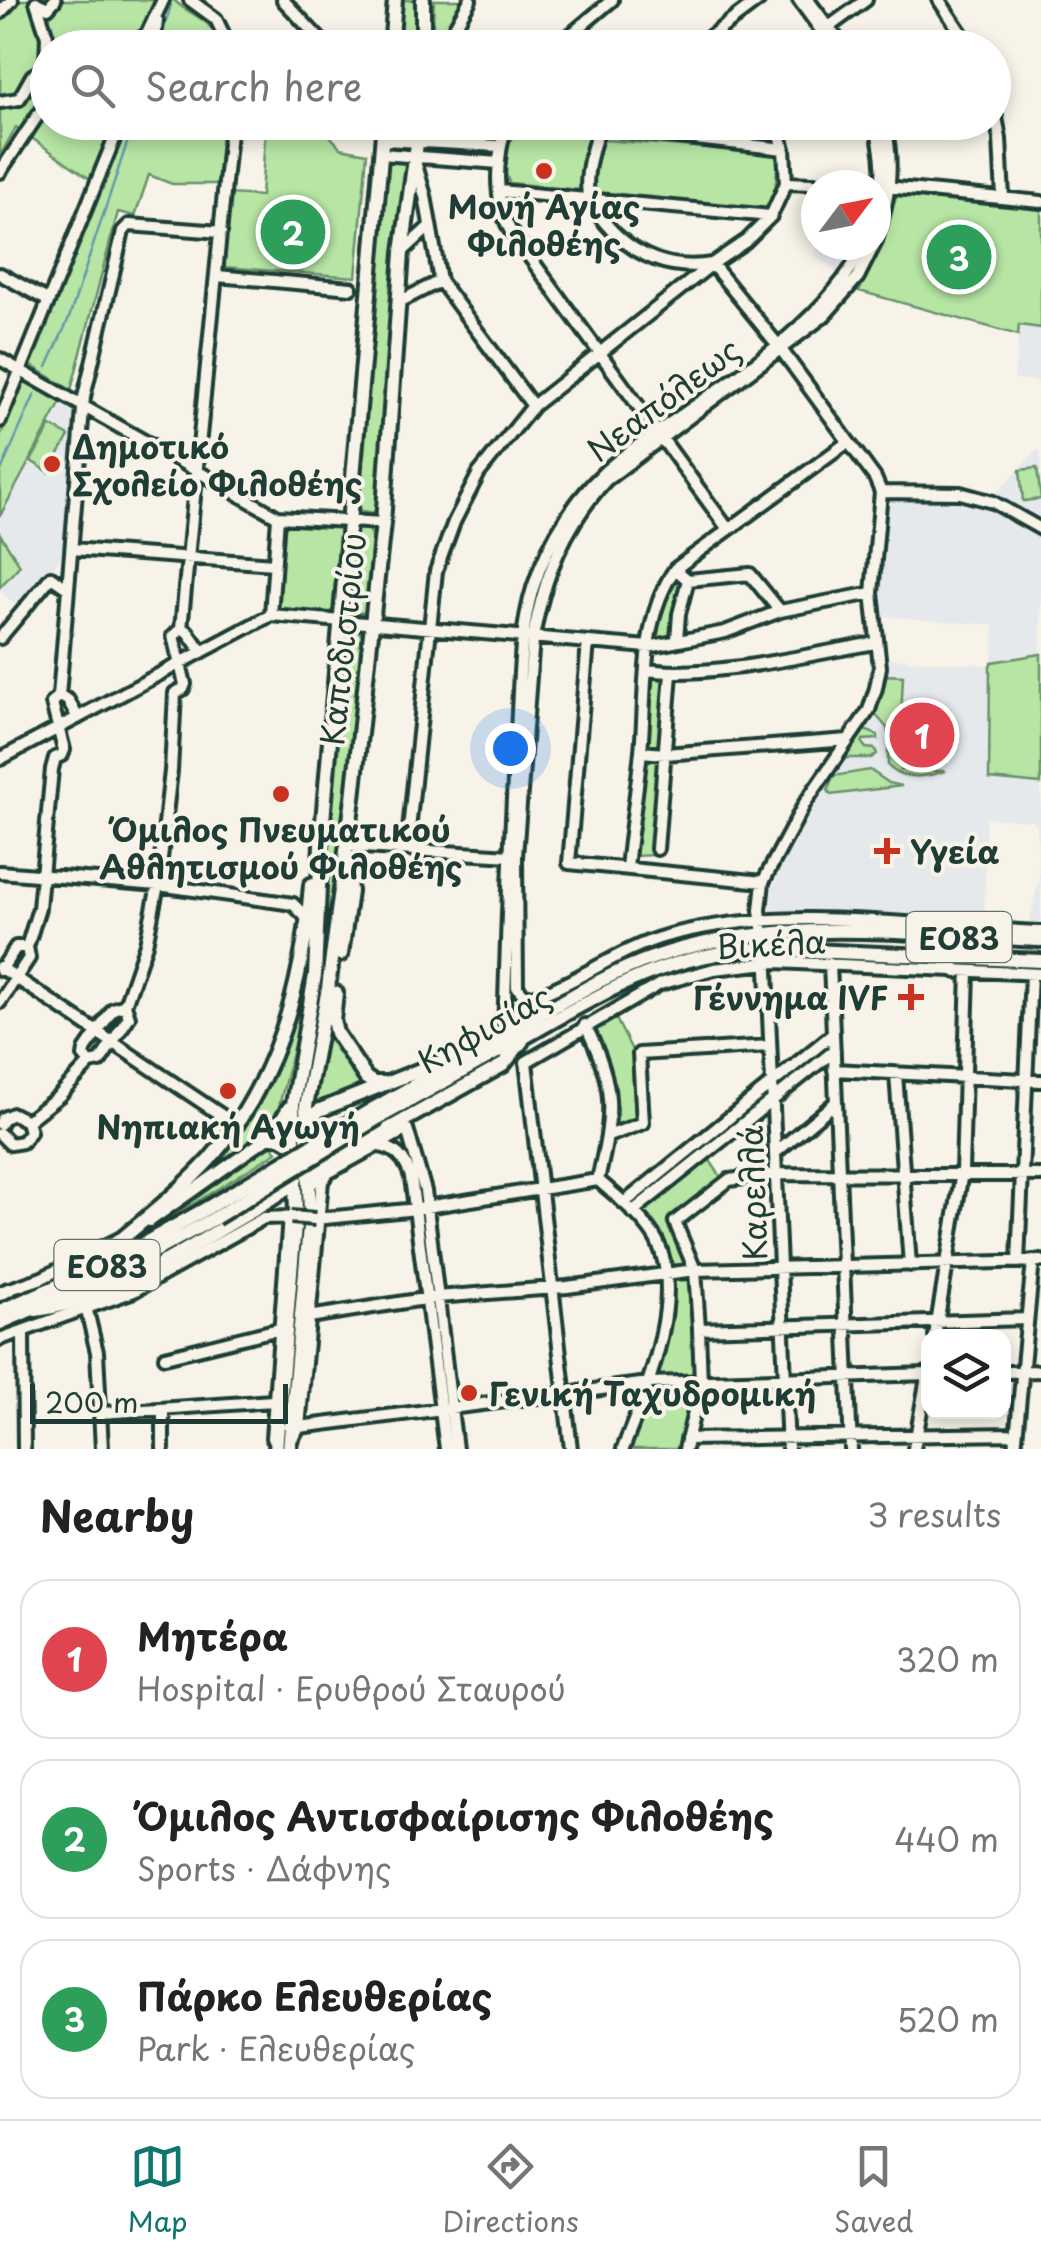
<!DOCTYPE html>
<meta charset="utf-8">
<style>
:root{--surface:#fff;--page:#f2f2f2;--text:#222;--muted:#767676;--line:#e0e0e0;--accent:#0f766e}
body{margin:0;font-family:"Playpen Sans",sans-serif;background:var(--page);color:var(--text)}
.controls{position:absolute;right:30px;bottom:30px;display:grid;overflow:hidden;border-radius:20px;box-shadow:0 5px 15px #0003}
.controls button{width:90px;height:90px;display:grid;place-items:center;padding:0;border:0;border-bottom:2px solid var(--line);background:var(--surface);color:var(--text);font:50px sans-serif}
.compass{position:absolute;left:801px;top:170px;width:90px;height:90px;border-radius:50%;background:var(--surface);box-shadow:0 5px 15px #0003;rotate:58deg}
.scale{position:absolute;left:30px;bottom:25px;width:258px;box-sizing:border-box;padding-left:10px;border:5px solid #1f3d34;border-top:0;font-size:28px;line-height:35px;white-space:nowrap;color:#1f3d34;-webkit-text-stroke:8px #f7f3e8;paint-order:stroke}
.you{position:absolute;left:510px;top:748px;width:35px;height:35px;margin:-25px;border:8px solid #fff;border-radius:50%;background:#1a73e8;box-shadow:0 0 0 15px #1a73e833}
.badge{display:grid;place-items:center;width:65px;height:65px;border-radius:50%;background:var(--accent);color:#fff;font-size:32px;font-weight:700}
.pin{position:absolute;translate:-50% -50%;border:5px solid #fff;box-shadow:0 2px 10px #0006}
.list{margin:0;padding:0;list-style:none}
h2{display:flex;justify-content:space-between;align-items:center;height:130px;margin:0;padding:0 40px;font-size:42px}
h2 small{font-size:32px;font-weight:400;color:var(--muted)}
.list li{display:grid;grid-template-columns:65px 1fr auto;gap:30px;align-items:center;box-sizing:border-box;height:160px;margin:0 20px 20px;padding:0 20px;border:2px solid var(--line);border-radius:30px}
.list b{display:block;font-size:38px;white-space:nowrap}
.list p{margin:0;font-size:32px;white-space:nowrap;color:var(--muted)}
.list em{font-size:32px;font-style:normal;color:var(--muted)}
.icon{flex:none;width:55px;height:55px;fill:none;stroke:currentColor;stroke-width:2;stroke-linecap:round;stroke-linejoin:round}
.map{position:relative;flex:none;width:1041px;height:1449px;overflow:hidden}
.search{position:absolute;background:var(--surface);box-shadow:0 5px 15px #0003;left:30px;right:30px;top:30px;height:110px;display:flex;align-items:center;gap:25px;box-sizing:border-box;padding:0 35px;border-radius:55px;color:var(--muted);font-size:38px}
.sheet{height:670px;background:var(--surface)}
nav{display:flex;justify-content:space-around;align-items:center;box-sizing:border-box;height:140px;border-top:2px solid var(--line);background:var(--surface);font-size:28px;color:var(--muted)}
nav a{display:grid;justify-items:center;gap:5px}
nav .on{color:var(--accent)}
.map>svg:first-child{display:block}
.built{fill:#e6e9ec}
.green{fill:#b6e5a4;stroke:#6a916c;stroke-width:2.5}
.lines{fill:none;stroke-linecap:round;stroke-linejoin:round}
.stream{stroke:#669aa9;stroke-width:2.5}
.minor-casing{stroke:#1f3d34;stroke-width:18}
.major-casing{stroke:#1f3d34;stroke-width:20}
.minor{stroke:#f7f3e8;stroke-width:10}
.major{stroke:#f7f3e8;stroke-width:12}
.minor-bridge-casing{stroke:#1f3d34;stroke-width:18;stroke-linecap:butt}
.major-bridge-casing{stroke:#1f3d34;stroke-width:20;stroke-linecap:butt}
.minor-bridge{stroke:#f7f3e8;stroke-width:10}
.major-bridge{stroke:#f7f3e8;stroke-width:12}
.poi-dot{fill:#c8321e;stroke:#f7f3e8;stroke-width:4}
.labels{text-anchor:middle;dominant-baseline:central;stroke-width:8;stroke-linejoin:round;paint-order:stroke}
.shield{fill:#f7f3e8;stroke:#60746a;stroke-width:2.5}
.shield-label{font-size:30px;font-weight:bold;fill:#1f3d34}
.poi-label{font-size:32px;font-weight:bold;fill:#1f3d34;stroke:#f7f3e8}
.street-label{font-size:32px;fill:#1f3d34;stroke:#f7f3e8}
</style>
<div class="map">
<svg width="1041" height="1449" viewBox="0 0 1041 1449">
<rect width="100%" height="100%" fill="#f7f3e8"/>
<filter id="ink" filterUnits="userSpaceOnUse"><feTurbulence type="fractalNoise" baseFrequency=".01" numOctaves="2"/><feDisplacementMap in="SourceGraphic" scale="20" xChannelSelector="R" yChannelSelector="G"/><feConvolveMatrix kernelMatrix="1 2 1 2 8 2 1 2 1" color-interpolation-filters="sRGB"/></filter>
<g filter="url(#ink)">
<path class="built" d="M820 245H859L839 275 815 254Z
M1019 324 1041 328V394L1037 381 1014 379Z
M61 402 80 413 68 548 21 610 0 591 20 565 0 534V516Z
M1037 450 1041 451V523H1038L1019 513 1002 500 997 492Z
M905 484 970 492 1041 527V654L992 662 994 625 879 616 875 593 891 486Z
M880 658 990 665 989 778 1041 784V927H1028L1039 879 1037 827 1032 821 986 818 984 924 770 916 772 889 811 801 868 719Z"/>
<path class="green" d="M0 0H174C192 18 212 16 220 47L48 48V122L222 123 218 184H172L149 175 135 216 118 212 71 390 29 364 100 186 16 127 0 156Z
M402 0H420L418 47 398 48Z
M434 0H463L438 47 432 48Z
M266 123H318L341 148 367 153 356 277 223 267 229 194 261 196Z
M518 129 585 135 589 138 585 186 580 190 510 183C500 168 506 141 518 129Z
M604 140 773 153 778 159 774 202 767 209 597 195 592 192 598 146Z
M386 158 408 160V165L377 506 373 513 355 511Z
M897 193 1041 202V328L1019 325 1018 335 859 291 883 245Z
M24 379 61 402 0 516V437Z
M51 426 69 436 49 472 31 461Z
M1037 468 1041 499 1023 501 1020 470Z
M279 523 340 528 332 618 276 611Z
M356 529 368 530 372 534 367 610 364 613 350 612 347 603Z
M0 534 20 565 0 587Z
M681 573 686 575 670 637 657 641C650 621 668 590 681 573Z
M348 629 358 630 365 639 349 791 323 981 331 778 345 631Z
M1041 654V784L989 779 990 665 992 662Z
M654 671 668 673 661 751 646 749Z
M884 675 903 676 900 741H890L887 728 875 714Z
M862 729 878 735V739L863 740 862 743 866 748 875 749 877 754 871 758H846L845 754Z
M888 750 900 751 901 770 945 771C927 777 902 781 888 766Z
M645 756 662 758 653 855 635 856Z
M870 770 889 783 902 786 831 795 828 790 833 776Z
M311 942 305 999 276 1119 266 1131 170 1203 269 1080 292 1023Z
M613 1013 634 1054 639 1121 618 1130 612 1126C617 1090 607 1059 590 1028Z
M326 1026 365 1083 309 1105Z
M272 1146 277 1152 169 1219 259 1150Z
M709 1159 721 1177 670 1216 690 1263 673 1265 668 1247 638 1213Z
M692 1280 699 1380H653L671 1281Z
M698 1386 682 1449H627L651 1388Z"/>
<g class="lines">
<path class="stream" d="M158 48 171 5
M47 367 69 318 134 122
M0 473 35 394"/>
<g class="minor-casing">
<path id="minor" d="M190 0 216 19 230 48
M283 0 328 48
M799 0 834 48
M808 0 844 48
M939 0 971 48
M36 2 47 36 46 66
M37 3 48 8 55 0
M0 13 12 0
M826 29 866 0
M127 48 147 34 163 0
M148 48 155 38 157 21
M443 48 470 0
M555 48 612 0
M695 48 759 0
M0 102 19 99 32 76 48 66
M994 106 1000 139 1003 198
M507 122C496 157 493 198 510 230L728 529
M545 122 784 149
M603 122C593 140 583 179 589 199 591 207 601 218 607 225 634 256 670 271 712 264L777 344 875 478 881 492 872 593 880 667 876 688 869 710 805 803 763 882 760 910 767 970 788 1449
M875 122C883 154 886 180 876 211
M383 140 499 146
M381 154 499 163
M416 165 425 196 440 281 533 406
M0 172 48 100
M786 183 837 185
M876 186 1041 202
M499 191 771 216
M876 240C889 199 895 165 884 122
M874 245 858 277 824 316 606 480C564 527 544 576 533 638L516 856 517 987 524 995 534 997C580 981 619 949 666 936 785 903 919 927 1041 932
M402 252 429 227
M0 274 49 301
M217 276 351 288
M399 302 440 281
M0 359 278 517 383 523
M0 421 121 122
M881 492 960 493 993 502 1041 529
M72 549 274 564
M675 569 688 580 679 614 677 640
M688 580 750 574 780 611 872 593
M271 615 278 517
M181 629 187 631 202 652
M0 638 51 577 67 588
M588 642 569 863 763 882
M647 670C711 679 810 654 875 643
M59 696 68 700 78 718
M641 752 665 754 848 740
M0 759 271 615 648 647 725 632 780 611
M347 846 511 856
M407 849 436 571 454 522 479 473 533 406 712 264 746 241 771 216 786 183 784 149 776 122
M657 849 671 673
M627 868C631 829 637 790 641 751 647 691 639 621 675 569L848 442
M0 872 158 885 279 902 293 904 308 919
M830 964 851 1449
M0 967 236 1125
M1 970 16 947H27
M0 1002 29 958 27 947 39 908 52 769 55 758 62 755 64 750 52 703 59 696 84 397 123 231 129 225 221 232
M585 1025C617 1086 613 1115 598 1180
M504 1035C507 933 510 833 517 731 520 684 519 634 533 588 549 538 579 490 621 458 697 400 823 333 864 245
M90 1063 84 1056 85 1050 113 1009 125 1005
M834 1070 1041 1081
M896 1074 910 1265
M27 1121 59 1096 90 1063 100 1061 129 1017 125 1005 146 944 158 885 171 771 175 693 183 689 185 684 173 636 181 629 231 122
M0 1124 3 1118 13 1114 27 1121
M0 1134 10 1144 22 1142 30 1132 27 1121
M608 1136 643 1123 639 1054 770 1046
M379 1146C397 1148 406 1161 411 1177L446 1449
M775 1153 836 1102
M598 1180C617 1197 645 1218 657 1241 686 1300 645 1392 623 1449
M624 1203 833 1034
M632 1212 834 1051
M315 1219 407 1210 598 1180
M150 1221 267 1138H280L292 1145
M1018 1262 1031 974
M1 1292 42 1278 127 1235
M87 1311 97 1352 102 1449
M309 1317 437 1297 567 1287 695 1270 1041 1261
M699 1329 1027 1319
M23 1333 24 1449
M935 1336 962 1172 968 971
M0 1339 134 1291 264 1218 291 1217
M165 1357 279 1329
M1004 1372 1041 1371
M101 1413 273 1401
M299 1427 649 1383 928 1374
M272 1438 289 1217
M687 1439 1016 1434
M290 1442 299 1427 322 1181 328 1173 407 1129 425 1191 456 1449
M163 1449V1410
M571 1449 526 1062 660 984 714 969 776 962 1041 974
M685 1449 701 1383 699 1329 695 1270 675 1222 729 1180 776 1174 1041 1175
M914 1449 928 1372
M1015 1449 1033 1261"/>
</g>
<g class="major-casing">
<path id="major" d="M391 48 395 0
M423 48V0
M341 954 350 892 349 874
M942 957 957 971
M336 993 333 1020 336 1033 366 1078 374 1083H388
M373 1109C426 1079 479 1049 532 1019 572 996 611 972 655 957 776 915 916 935 1041 940
M378 1118C426 1092 473 1065 521 1039 602 993 668 952 765 949L1041 961
M304 1122 320 1110 450 1058
M261 1142 277 1128 289 1108
M310 1184 326 1164 503 1065 522 1041
M124 1237C153 1213 183 1188 209 1160 277 1083 303 984 311 885
M0 1294 8 1290
M36 1310C106 1300 166 1262 226 1226 249 1212 277 1199 296 1179
M0 1311 108 1264 209 1207
M0 1323 113 1274 215 1218
M276 1449 296 1214 293 1104 315 975 321 844 384 122
M289 1449 310 1215 306 1106 328 988 353 798 383 523 402 252 420 122"/>
</g>
<use href="#minor" class="minor"/>
<use href="#major" class="major"/>
<g class="minor-bridge-casing">
<path id="minor-bridge" d="M291 1217 315 1219"/>
</g>
<g class="major-bridge-casing">
<path id="major-bridge" d="M209 1207 373 1109
M215 1218 378 1118"/>
</g>
<use href="#minor-bridge" class="minor-bridge"/>
<use href="#major-bridge" class="major-bridge"/>
</g>
</g>
<g class="poi-dot">
<circle cx="544" cy="171" r="10"/>
<circle cx="52" cy="464" r="10"/>
<circle cx="281" cy="794" r="10"/>
<path d="M882 836h10v10h10v10h-10v10h-10v-10h-10v-10h10z"/>
<path d="M906 982h10v10h10v10h-10v10h-10v-10h-10v-10h10z"/>
<circle cx="228" cy="1091" r="10"/>
<circle cx="469" cy="1393" r="10"/>
</g>
<g class="labels">
<g class="shield">
<rect x="906.5" y="912" width="105" height="50" rx="8"/>
<rect x="54.5" y="1240" width="105" height="50" rx="8"/>
</g>
<g class="shield-label">
<text x="959" y="937">ΕΟ83</text>
<text x="107" y="1265">ΕΟ83</text>
</g>
<g class="poi-label">
<text x="544" y="206">Μονή Αγίας<tspan x="544" dy="37">Φιλοθέης</tspan></text>
<text x="72" y="446" text-anchor="start">Δημοτικό<tspan x="72" dy="37">Σχολείο Φιλοθέης</tspan></text>
<text x="281" y="829">Όμιλος Πνευματικού<tspan x="281" dy="37">Αθλητισμού Φιλοθέης</tspan></text>
<text x="910" y="851" text-anchor="start">Υγεία</text>
<text x="888" y="997" text-anchor="end">Γέννημα IVF</text>
<text x="228" y="1126">Νηπιακή Αγωγή</text>
<text x="489" y="1393" text-anchor="start">Γενική Ταχυδρομική</text>
</g>
<g class="street-label">
<text transform="translate(663 399) rotate(-37)">Νεαπόλεως</text>
<text transform="translate(342 639) rotate(-84)">Καποδιστρίου</text>
<text transform="translate(771 943) rotate(-3)">Βικέλα</text>
<text transform="translate(484 1028) rotate(-29)">Κηφισίας</text>
<text transform="translate(752 1193) rotate(-92)">Καρελλά</text>
</g>
</g>
</svg>
<div class="controls">
<button><svg class="icon" aria-label="layers" viewBox="0 0 24 24"><path d="M12 4l9 5-9 5-9-5zM3 14l9 5 9-5"/></svg></button>
</div>
<svg class="compass" viewBox="-18 -18 36 36"><path d="M0-13l5 13h-10z" fill="#e53935"/><path d="M0 13l5-13h-10z" fill="#767676"/></svg>
<div class="scale">200 m</div>
<div class="you"></div>
<div class="pin badge" style="left:922px;top:735px;background:#e0444e">1</div>
<div class="pin badge" style="left:293px;top:232px;background:#2e9e5b">2</div>
<div class="pin badge" style="left:959px;top:257px;background:#2e9e5b">3</div>
<div class="search"><svg class="icon" aria-label="search" viewBox="0 0 24 24"><circle cx="10" cy="10" r="6"/><path d="M15 15l6 6"/></svg>Search here</div>
</div>
<section class="sheet">
<h2>Nearby<small>3 results</small></h2>
<ul class="list">
<li><span class="badge" style="background:#e0444e">1</span><div><b>Μητέρα</b><p>Hospital · Ερυθρού Σταυρού</p></div><em>320 m</em></li>
<li><span class="badge" style="background:#2e9e5b">2</span><div><b>Όμιλος Αντισφαίρισης Φιλοθέης</b><p>Sports · Δάφνης</p></div><em>440 m</em></li>
<li><span class="badge" style="background:#2e9e5b">3</span><div><b>Πάρκο Ελευθερίας</b><p>Park · Ελευθερίας</p></div><em>520 m</em></li>
</ul>
</section>
<nav>
<a class="on"><svg class="icon" aria-label="map" viewBox="0 0 24 24"><path d="M3 6l6-2 6 2 6-2v14l-6 2-6-2-6 2zM9 4v14M15 6v14"/></svg>Map</a>
<a><svg class="icon" aria-label="directions" viewBox="0 0 24 24"><path d="M12 3l9 9-9 9-9-9zM9 14v-3h6M13 9l2 2-2 2"/></svg>Directions</a>
<a><svg class="icon" aria-label="saved" viewBox="0 0 24 24"><path d="M7 4h10v16l-5-4-5 4z"/></svg>Saved</a>
</nav>
